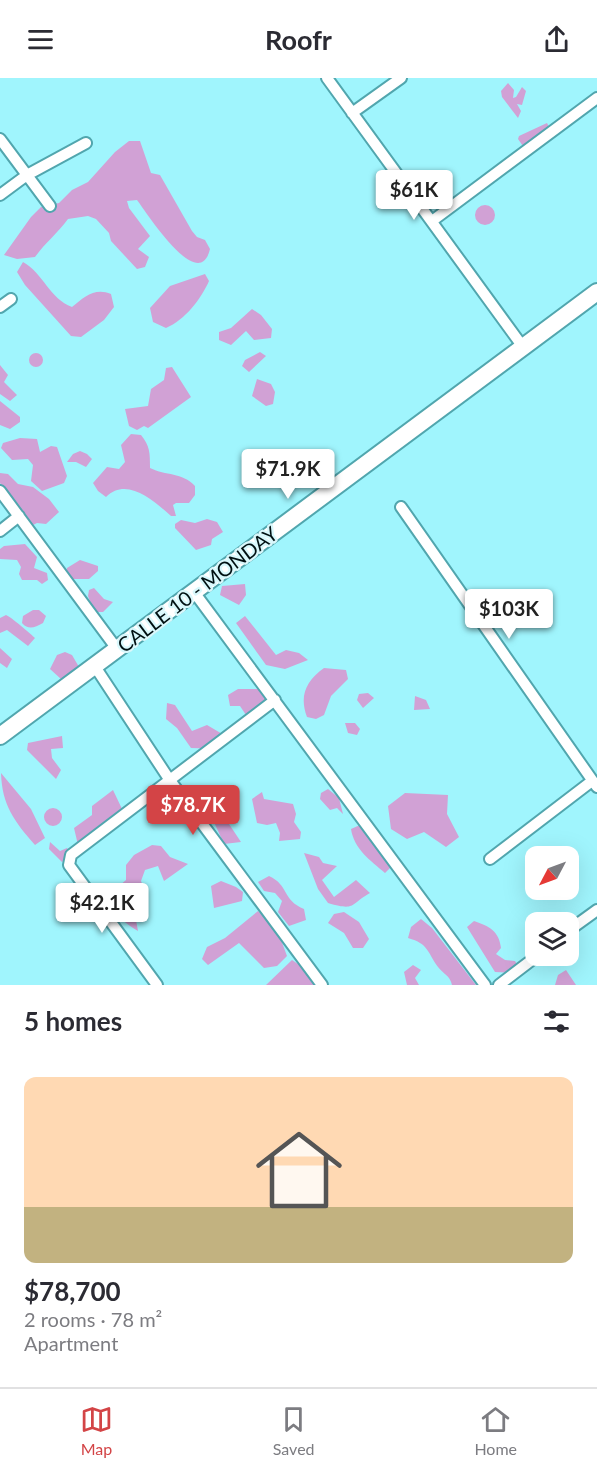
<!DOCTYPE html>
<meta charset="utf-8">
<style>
:root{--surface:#fff;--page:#f2f2f3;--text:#2b2b33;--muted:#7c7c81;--line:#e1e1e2;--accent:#d34446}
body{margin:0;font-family:Lato,sans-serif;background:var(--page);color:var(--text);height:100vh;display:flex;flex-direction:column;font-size:22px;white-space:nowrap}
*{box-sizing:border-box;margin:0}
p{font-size:20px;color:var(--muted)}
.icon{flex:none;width:33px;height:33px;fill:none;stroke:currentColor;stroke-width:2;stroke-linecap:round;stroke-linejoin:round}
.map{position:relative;height:907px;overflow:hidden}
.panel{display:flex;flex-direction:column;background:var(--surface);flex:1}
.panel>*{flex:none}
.needle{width:39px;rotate:229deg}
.controls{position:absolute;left:525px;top:768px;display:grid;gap:12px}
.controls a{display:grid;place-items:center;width:54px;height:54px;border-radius:12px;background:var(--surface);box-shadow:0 6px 24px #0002;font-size:30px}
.price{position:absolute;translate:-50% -51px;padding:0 14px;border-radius:6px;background:#fff;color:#222;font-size:20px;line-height:39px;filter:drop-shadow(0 2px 3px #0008)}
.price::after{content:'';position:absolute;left:50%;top:36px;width:18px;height:14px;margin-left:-9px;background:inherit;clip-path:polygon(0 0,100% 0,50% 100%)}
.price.active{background:var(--accent);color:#fff}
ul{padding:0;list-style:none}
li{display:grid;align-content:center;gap:12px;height:318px;padding:0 24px}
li+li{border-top:2px solid var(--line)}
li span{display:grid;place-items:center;height:186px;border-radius:12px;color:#555}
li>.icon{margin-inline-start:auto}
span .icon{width:108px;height:108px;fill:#fffc;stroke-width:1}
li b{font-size:26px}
h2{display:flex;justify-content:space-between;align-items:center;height:72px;padding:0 24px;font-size:26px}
header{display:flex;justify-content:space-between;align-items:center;height:78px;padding:0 24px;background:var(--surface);font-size:27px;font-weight:700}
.tab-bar{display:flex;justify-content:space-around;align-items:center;height:84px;border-top:2px solid var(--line);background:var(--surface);font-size:16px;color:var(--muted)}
.tab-bar a{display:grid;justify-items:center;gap:3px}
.tab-bar .active{color:var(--accent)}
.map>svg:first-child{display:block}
.green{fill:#d1a1d5}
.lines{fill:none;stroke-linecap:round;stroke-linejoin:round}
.street-casing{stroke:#51a6ae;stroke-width:14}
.secondary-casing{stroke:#51a6ae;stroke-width:20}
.street{stroke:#fff;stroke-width:10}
.secondary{stroke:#fff;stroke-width:16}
.labels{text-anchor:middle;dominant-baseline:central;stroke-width:4.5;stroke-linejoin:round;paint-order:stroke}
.street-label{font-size:20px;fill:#001012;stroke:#d9f8fc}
</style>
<header><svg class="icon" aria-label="menu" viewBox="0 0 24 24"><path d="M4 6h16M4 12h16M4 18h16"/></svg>Roofr<svg class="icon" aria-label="share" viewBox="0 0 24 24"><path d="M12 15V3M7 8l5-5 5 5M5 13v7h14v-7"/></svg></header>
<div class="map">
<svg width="597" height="907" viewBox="0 0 597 907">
<rect width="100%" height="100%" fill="#a0f5fd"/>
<path class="green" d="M 508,5 L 514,12 L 513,20 L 516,19 L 522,9 L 526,13 L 522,27 L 517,26 L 521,33 L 518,40 L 502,19 L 501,13 Z
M 547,45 L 550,51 L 533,60 L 530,69 L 525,71 L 518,61 L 519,58 Z
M 129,63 L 140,63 L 151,95 L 160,97 L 192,153 L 197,159 L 205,162 L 210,171 C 199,218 145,132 137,122 L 127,123 L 129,130 L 150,158 L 138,171 L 149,179 L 145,189 L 137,191 L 111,163 L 109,155 L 96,141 L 88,138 L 68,141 C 57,156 45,165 35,179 L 17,181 L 4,177 L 31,139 L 41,129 L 59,125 L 72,112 L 88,104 L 115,74 Z
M475 137a10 10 0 1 1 20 0a10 10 0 1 1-20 0Z
M 23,184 C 43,195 50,221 72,229 C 84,219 95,209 111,216 L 114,229 L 104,242 L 81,259 L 71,258 L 25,207 L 17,194 Z
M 205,196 L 209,203 C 201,221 185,242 166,250 L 153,244 L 150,230 L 170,208 Z
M 252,231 L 261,237 L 272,251 L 271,260 L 254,262 L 246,253 L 231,267 L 219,262 L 219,254 L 231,250 Z
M 260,274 L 266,278 L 249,294 L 242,288 L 245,282 Z
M29 282a7 7 0 1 1 14 0a7 7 0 1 1-14 0Z
M 0,287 L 8,297 L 4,304 L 17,317 L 10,323 L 0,316 Z
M 172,289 L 191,319 L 148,350 L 144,348 L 137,352 L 129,348 L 125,331 L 148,328 L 151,311 L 164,302 L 166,290 Z
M 257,301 L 271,306 L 275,314 L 273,326 L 266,328 L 252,318 Z
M 0,323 L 20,339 L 20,344 L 10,351 L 0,347 Z
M 131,356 L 141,357 C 150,368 150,375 150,390 C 166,398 182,394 195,408 L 195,417 L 189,425 L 176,425 L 173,427 L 176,438 L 171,438 C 154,423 127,398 106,419 L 98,413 L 93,405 L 107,389 L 119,391 L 125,384 L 121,367 Z
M 20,360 L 37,361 L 40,374 L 51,368 L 57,369 L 67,398 L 64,405 L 42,413 L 31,403 L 33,387 L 28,381 L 12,382 L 1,370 L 3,365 Z
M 80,373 L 87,376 L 92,381 L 86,389 L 76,384 L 67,384 L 73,376 Z
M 0,395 L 8,396 L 18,406 L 33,409 L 49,421 L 59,434 L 46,446 L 37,445 L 31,448 L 0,405 Z
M 207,441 L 217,444 L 223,454 L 212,461 L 211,467 L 196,472 L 175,450 L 175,446 L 181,442 L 195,445 Z
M 25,466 L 37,479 L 34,490 L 47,495 L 48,502 L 42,506 L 37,502 L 22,502 L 19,496 L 21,489 L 17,482 L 0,481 L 0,471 L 4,468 Z
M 80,482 L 98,488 L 98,493 L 89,501 L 71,501 L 66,497 L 67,490 Z
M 245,506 L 246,517 L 239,527 L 220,517 L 222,508 Z
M 94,510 L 104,521 L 113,524 L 103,534 L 94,534 L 88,518 L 89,512 Z
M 33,532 L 39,532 L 46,538 L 43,545 C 35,549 29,553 22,545 L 23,538 Z
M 6,537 C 10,538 32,557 35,560 L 28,568 L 7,552 L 0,555 L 0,540 Z
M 245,538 L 276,577 L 286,572 L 299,575 L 308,582 L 285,591 L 266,587 L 236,545 Z
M 0,570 L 12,581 L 7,590 L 0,585 Z
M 65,574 L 72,577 L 79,589 L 68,604 L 61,601 L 50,591 L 57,577 Z
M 324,590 L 346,592 L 348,601 L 331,618 L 324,637 L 316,641 L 307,639 C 299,618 306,603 324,590 Z
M 238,611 L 259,611 L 270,620 L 248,640 L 240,628 L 230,628 L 228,617 Z
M 368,615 L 374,620 L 363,630 L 357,622 L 359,616 Z
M 415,618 L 426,622 L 430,631 L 414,632 Z
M 167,625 L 175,627 L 192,653 L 207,647 L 224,657 L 220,671 L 191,670 L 177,650 L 166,641 Z
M 345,645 L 355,645 L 360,651 L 357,657 L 348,655 Z
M 62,658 L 63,670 L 51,671 L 52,680 L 61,692 L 56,701 L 27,672 L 28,665 Z
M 1,695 L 31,731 L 45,760 L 35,767 C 14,743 2,727 1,695 Z
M 328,711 L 339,720 L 343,736 L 337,730 L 330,732 L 320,721 L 321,715 Z
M 113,712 L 123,733 L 78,767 L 74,750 L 92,737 L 92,728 Z
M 217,714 L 225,720 L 229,730 L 223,737 L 241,764 L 224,766 L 213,742 L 201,731 L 205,720 Z
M 262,714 L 264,721 L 293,726 L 296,736 L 294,744 L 301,754 L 300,761 L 279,763 L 280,755 L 276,745 L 267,747 L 257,745 L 252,721 Z
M 405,715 L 448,717 L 447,736 L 459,759 L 446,769 L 424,754 L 407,761 L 391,751 L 388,728 Z
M44 739a9 9 0 1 1 18 0a9 9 0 1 1-18 0Z
M 360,747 C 369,764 370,757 380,767 C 386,772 389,783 391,789 L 385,795 C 370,782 354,771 351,751 Z
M 50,764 L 60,773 L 67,770 L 72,776 L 62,784 L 49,771 Z
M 152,767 L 161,768 L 170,779 L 188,786 L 164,803 L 158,788 L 145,792 L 141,803 L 148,821 L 134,831 L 138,853 C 121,843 111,834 113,813 L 126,802 L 126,787 L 134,777 Z
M 304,775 L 319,779 L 323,785 L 337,788 L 322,802 L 334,819 L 356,802 L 370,815 C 349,827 356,833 328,825 L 318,811 Z
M 269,798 C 289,807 282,822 304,831 L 306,842 L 289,848 L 278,834 L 282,823 L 275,815 L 264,813 L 258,804 Z
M 221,803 L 236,809 L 243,814 L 242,823 L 214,830 L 211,808 Z
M 258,833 L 277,851 L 287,878 L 277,888 L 264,890 L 239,865 L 208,887 L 202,881 L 207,869 L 225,860 Z
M 344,834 L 359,844 L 369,861 L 363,870 L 353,870 L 344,855 L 328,845 L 334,836 Z
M 421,841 L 432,850 L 476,907 L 452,907 C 450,897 443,896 438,889 C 427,874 429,866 408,860 L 411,849 Z
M 474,843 C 489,848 499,853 501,870 L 496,876 L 505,882 L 515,883 L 519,890 L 514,895 L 495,894 L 467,849 Z
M 292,882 L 304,890 L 315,907 L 266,907 Z
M 413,887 L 421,892 L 415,900 L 419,907 L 407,907 L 404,894 Z
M 566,892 L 576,907 L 555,907 L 558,897 Z"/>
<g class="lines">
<g class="street-casing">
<path id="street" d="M 327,0 L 523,269
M 352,35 L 401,0
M 0,61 L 50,128
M 0,117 L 27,97 L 86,65
M 432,143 L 597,20
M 0,229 L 11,221
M 0,413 L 117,571
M 401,429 L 597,709
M 0,453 L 19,438
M 194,514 L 485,907
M 94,587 L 169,701 L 322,907
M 490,781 L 592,703
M 568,853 L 597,832
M 157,907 L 69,787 L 71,777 L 275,622
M 499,907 L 537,878"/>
</g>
<g class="secondary-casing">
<path id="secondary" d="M 0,658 L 597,214"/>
</g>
<use href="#street" class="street"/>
<use href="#secondary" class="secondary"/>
</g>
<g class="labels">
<g class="street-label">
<text transform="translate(197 511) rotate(-37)">CALLE 10 - MONDAY</text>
</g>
</g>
</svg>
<div class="controls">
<a><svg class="needle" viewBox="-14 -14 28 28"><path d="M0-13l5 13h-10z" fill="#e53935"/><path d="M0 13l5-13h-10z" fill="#7c7c81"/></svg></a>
<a><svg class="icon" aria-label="layers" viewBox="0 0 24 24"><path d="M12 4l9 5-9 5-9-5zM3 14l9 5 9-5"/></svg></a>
</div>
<b class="price" style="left:414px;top:143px">$61K</b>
<b class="price" style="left:288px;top:422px">$71.9K</b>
<b class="price" style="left:509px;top:562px">$103K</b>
<b class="price active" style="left:193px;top:758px">$78.7K</b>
<b class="price" style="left:102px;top:856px">$42.1K</b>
</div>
<section class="panel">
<h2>5 homes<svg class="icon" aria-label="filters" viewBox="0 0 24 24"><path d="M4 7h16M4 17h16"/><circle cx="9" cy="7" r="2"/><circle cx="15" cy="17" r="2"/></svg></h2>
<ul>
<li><span style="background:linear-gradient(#ffd9b3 70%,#c2b280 0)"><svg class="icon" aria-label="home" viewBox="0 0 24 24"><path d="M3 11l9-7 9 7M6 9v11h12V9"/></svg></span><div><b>$78,700</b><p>2 rooms · 78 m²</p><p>Apartment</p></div></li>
</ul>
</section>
<nav class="tab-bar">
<a class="active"><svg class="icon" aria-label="map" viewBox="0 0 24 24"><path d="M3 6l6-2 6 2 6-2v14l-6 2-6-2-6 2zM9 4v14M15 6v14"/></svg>Map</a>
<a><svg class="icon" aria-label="saved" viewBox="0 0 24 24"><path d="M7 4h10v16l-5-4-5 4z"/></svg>Saved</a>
<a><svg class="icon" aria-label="home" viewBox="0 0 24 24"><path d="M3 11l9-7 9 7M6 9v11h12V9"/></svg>Home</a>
</nav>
